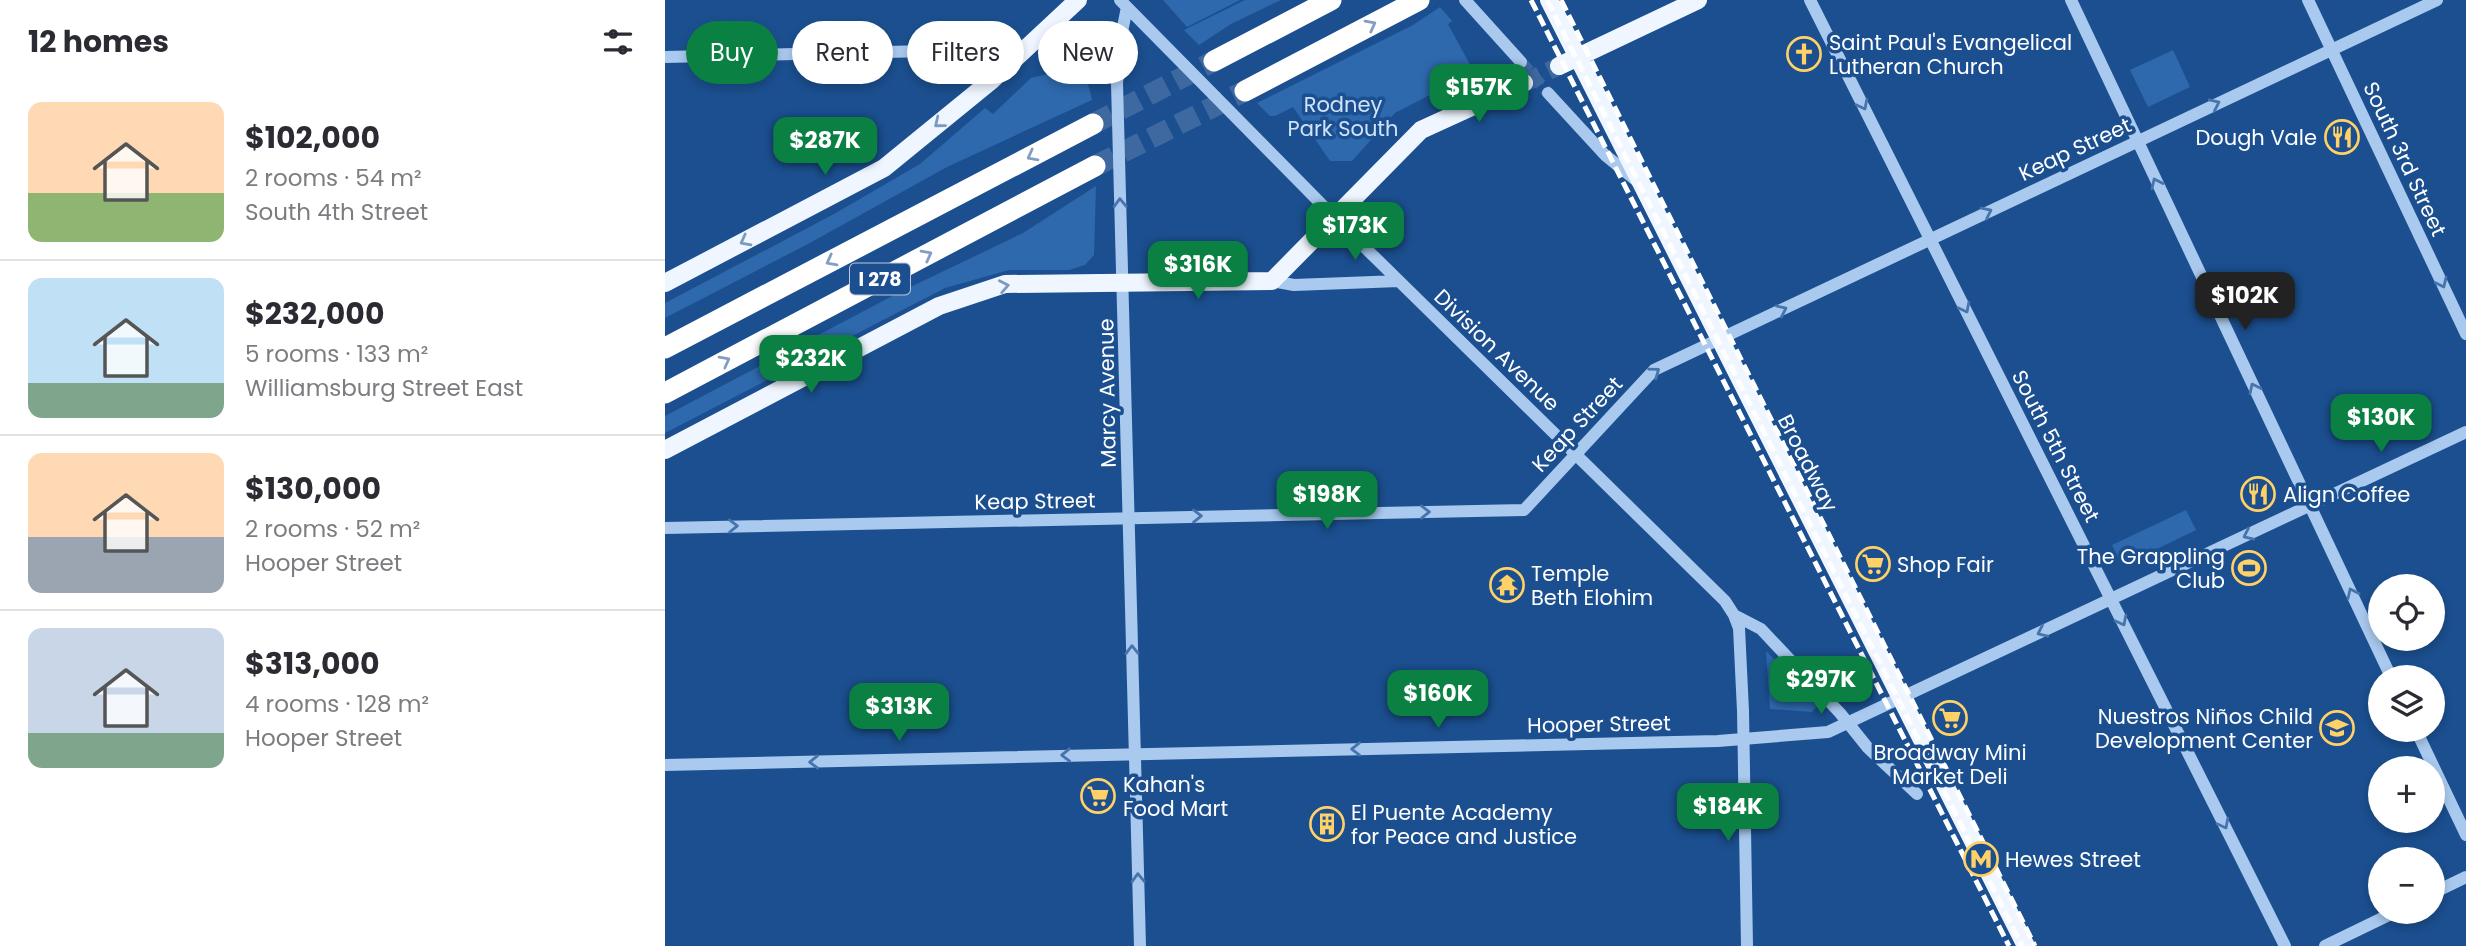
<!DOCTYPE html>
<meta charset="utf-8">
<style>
:root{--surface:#fff;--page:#f2f2f3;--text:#2b2b33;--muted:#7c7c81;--line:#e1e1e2;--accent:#0b8043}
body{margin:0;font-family:Poppins,sans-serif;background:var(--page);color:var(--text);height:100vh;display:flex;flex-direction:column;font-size:26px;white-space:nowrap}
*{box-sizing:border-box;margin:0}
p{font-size:23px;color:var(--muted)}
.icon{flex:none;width:38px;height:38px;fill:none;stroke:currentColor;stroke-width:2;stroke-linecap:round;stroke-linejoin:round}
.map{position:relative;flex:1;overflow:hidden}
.panel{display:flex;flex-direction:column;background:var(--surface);width:665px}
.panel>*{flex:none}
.guide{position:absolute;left:21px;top:21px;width:665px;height:63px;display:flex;gap:14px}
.fabs{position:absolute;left:1703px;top:574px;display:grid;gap:14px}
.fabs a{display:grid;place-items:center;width:77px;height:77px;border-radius:50%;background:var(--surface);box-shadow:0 4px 10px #0003;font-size:35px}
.price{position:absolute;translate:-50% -60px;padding:0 16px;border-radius:14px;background:var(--accent);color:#fff;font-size:23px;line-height:46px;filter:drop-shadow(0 2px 4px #0008)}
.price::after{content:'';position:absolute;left:50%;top:42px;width:21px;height:16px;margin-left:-10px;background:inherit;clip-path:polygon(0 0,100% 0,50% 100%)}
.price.active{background:#222;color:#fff}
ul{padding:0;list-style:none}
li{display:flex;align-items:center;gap:21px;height:175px;padding:0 28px}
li+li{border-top:2px solid var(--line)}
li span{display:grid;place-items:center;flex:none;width:196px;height:140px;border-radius:14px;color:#555}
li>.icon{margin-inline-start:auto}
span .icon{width:84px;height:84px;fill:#fffc;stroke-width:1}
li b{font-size:30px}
h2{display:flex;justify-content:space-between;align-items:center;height:84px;padding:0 28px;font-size:30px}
.tag{padding:0 24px;border-radius:32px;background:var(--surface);box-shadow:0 4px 10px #0003;font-size:24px;line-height:63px}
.tag.active{background:var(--accent);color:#fff}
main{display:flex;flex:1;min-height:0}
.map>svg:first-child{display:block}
.green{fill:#2e69ad}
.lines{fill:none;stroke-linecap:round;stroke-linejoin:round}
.minor-tunnel{stroke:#3d69a0;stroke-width:12;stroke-dasharray:12 6;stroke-linecap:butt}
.major-tunnel{stroke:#3d69a0;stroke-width:18;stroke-dasharray:18 9;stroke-linecap:butt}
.highway-tunnel{stroke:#3d69a0;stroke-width:21;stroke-dasharray:21 10;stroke-linecap:butt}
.minor{stroke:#a9c9ee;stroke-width:12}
.major{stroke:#f0f6ff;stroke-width:18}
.highway{stroke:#fff;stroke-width:21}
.rail{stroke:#fff;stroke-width:5;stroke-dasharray:12 5;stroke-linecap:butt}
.oneway{stroke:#829ec1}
.oneway2{stroke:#4674ac}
.oneway3{stroke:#7b9ac1}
.labels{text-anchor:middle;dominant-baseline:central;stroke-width:7;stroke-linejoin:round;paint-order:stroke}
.shield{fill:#1b4f8f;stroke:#bbcadd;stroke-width:2}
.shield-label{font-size:19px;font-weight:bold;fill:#fff}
.poi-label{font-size:21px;fill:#fff;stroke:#1b4f8f;text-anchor:start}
.park-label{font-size:21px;fill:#cfe3fa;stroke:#1b4f8f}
.street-label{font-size:21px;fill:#fff;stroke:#1b4f8f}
</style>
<main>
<section class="panel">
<h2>12 homes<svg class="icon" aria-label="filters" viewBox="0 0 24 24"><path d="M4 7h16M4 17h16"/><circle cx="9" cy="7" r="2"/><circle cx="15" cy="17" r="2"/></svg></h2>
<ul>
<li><span style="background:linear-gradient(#ffd9b3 65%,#8fb573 0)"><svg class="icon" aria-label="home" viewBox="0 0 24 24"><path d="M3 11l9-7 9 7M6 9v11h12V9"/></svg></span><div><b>$102,000</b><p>2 rooms · 54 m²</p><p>South 4th Street</p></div></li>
<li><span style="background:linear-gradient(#bfe0f5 75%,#7fa58c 0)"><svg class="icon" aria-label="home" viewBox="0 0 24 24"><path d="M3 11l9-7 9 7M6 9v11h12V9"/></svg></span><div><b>$232,000</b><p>5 rooms · 133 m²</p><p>Williamsburg Street East</p></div></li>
<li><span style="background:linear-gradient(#ffd9b3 60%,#9aa5b1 0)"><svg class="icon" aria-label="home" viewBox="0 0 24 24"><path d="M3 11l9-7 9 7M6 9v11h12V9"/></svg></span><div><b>$130,000</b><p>2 rooms · 52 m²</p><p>Hooper Street</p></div></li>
<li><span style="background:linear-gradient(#c9d6e8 75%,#7fa58c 0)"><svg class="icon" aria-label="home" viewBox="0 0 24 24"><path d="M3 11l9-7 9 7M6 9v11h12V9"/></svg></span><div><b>$313,000</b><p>4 rooms · 128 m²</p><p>Hooper Street</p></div></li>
</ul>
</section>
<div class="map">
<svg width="1801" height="946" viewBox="0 0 1801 946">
<rect width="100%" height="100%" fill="#1b4f8f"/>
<path class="green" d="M 498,0 L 575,0 L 522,27 Z
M 580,0 L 616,0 L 566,24 L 534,45 L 519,30 Z
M 775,7 L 787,21 L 783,24 L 809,72 L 730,113 L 687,161 L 665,161 L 628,107 L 610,116 L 605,116 L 592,103 L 748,25 Z
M 1508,50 L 1525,87 L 1483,107 L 1465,70 Z
M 391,72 C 415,73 423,75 427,100 L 282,167 L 143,244 L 0,318 L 0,303 L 169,214 L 255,164 L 320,108 L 328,114 L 366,78 Z
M 431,186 L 429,255 L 420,265 L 404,270 L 344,270 L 280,288 L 0,433 L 0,416 L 233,293 L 358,233 Z
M 1521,510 L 1531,530 L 1457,566 L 1447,545 Z
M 1101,651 L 1154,704 L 1147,712 L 1105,709 Z"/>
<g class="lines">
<path class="minor-tunnel" d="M 856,62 L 883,93"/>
<path class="major-tunnel" d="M 859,83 L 894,66"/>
<path class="highway-tunnel" d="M 428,124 L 549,61
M 430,166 L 580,91"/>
<path class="minor" d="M 455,0 L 681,229 L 1060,601 L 1069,615 L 1096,629 L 1175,713 L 1203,748 L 1252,794
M 800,0 L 856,62
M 1145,0 L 1620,946
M 1406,0 L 1726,677
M 1643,0 L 1801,334
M 462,7 L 457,32 L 452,83 L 475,946
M 0,57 L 265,51 L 311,56 L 327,80
M 883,93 L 940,155 L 972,181
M 607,281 L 629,285 L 734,281
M 0,528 L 859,510 L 989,370 L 1772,0
M 1069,615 L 1074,628 L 1078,711 L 1082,946
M 1751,730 L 1801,835
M 0,765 L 1053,741 L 1163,732 L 1801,432
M 1768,893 L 1801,877
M 1660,946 L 1730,912"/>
<path class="major" d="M 884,0 L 1361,946
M 894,66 L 1033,0
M 0,283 L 219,168 L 327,80 L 413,0
M 0,450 L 274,306 L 340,284 L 607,281 L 756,130 L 859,83"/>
<path class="highway" d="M 549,61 L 666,0
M 580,91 L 754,0
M 0,348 L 428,124
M 0,393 L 430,166"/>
<path class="rail" d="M 866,0 L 1344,946
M 882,0 L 1357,946
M 896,0 L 1370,946"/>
</g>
<defs><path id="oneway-chevron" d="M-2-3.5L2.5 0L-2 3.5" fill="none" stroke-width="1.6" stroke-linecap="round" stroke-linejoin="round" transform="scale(1.75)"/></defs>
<g class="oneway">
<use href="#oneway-chevron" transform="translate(706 25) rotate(-28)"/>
<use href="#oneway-chevron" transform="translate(367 156) rotate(152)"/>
<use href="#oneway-chevron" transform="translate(262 255) rotate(-28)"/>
<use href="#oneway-chevron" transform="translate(166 261) rotate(152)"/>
<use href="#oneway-chevron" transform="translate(60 361) rotate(-28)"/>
</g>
<g class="oneway2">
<use href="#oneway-chevron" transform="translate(1550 104) rotate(-25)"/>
<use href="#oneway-chevron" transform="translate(1198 105) rotate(63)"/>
<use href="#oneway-chevron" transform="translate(1491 183) rotate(-115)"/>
<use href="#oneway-chevron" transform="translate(455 203) rotate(-92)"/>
<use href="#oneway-chevron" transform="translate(1322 212) rotate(-26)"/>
<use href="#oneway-chevron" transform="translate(1777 283) rotate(65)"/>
<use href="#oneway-chevron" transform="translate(1300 308) rotate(63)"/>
<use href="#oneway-chevron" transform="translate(1117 310) rotate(-25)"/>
<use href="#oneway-chevron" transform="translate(990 372) rotate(-36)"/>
<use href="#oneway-chevron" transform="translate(1589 388) rotate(-116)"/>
<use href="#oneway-chevron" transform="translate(760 512) rotate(-1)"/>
<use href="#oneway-chevron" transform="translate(532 516) rotate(-1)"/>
<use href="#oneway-chevron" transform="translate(68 526) rotate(-1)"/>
<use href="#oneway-chevron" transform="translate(1583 535) rotate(155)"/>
<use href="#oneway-chevron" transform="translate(1687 593) rotate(-115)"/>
<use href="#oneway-chevron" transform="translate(1457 621) rotate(63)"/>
<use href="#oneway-chevron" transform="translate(1377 632) rotate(155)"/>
<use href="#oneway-chevron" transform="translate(467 650) rotate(-91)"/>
<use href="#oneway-chevron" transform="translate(691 749) rotate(179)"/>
<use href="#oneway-chevron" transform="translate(401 755) rotate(179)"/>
<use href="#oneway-chevron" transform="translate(149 762) rotate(179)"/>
<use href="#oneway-chevron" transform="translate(1559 824) rotate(63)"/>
<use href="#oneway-chevron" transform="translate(473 878) rotate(-92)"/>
</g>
<g class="oneway3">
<use href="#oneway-chevron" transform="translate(274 123) rotate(141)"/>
<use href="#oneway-chevron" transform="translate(80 241) rotate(152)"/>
<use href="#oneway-chevron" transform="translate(339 286) rotate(-11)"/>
</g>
<defs>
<g id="church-ring" transform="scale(1.75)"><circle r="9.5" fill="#1b4f8f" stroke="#ffd166" stroke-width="1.5"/><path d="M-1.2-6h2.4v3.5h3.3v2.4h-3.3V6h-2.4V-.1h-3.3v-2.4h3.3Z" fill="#ffd166"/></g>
<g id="restaurant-ring" transform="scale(1.75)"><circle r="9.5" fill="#1b4f8f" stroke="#ffd166" stroke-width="1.5"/><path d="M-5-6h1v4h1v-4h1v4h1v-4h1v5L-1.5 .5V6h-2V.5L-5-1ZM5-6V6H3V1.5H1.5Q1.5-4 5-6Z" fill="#ffd166"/></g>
<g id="supermarket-ring" transform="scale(1.75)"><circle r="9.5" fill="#1b4f8f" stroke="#ffd166" stroke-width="1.5"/><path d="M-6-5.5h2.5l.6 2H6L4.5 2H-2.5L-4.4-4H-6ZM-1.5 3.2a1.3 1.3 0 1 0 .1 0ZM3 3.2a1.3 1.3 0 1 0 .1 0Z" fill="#ffd166"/></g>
<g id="stadium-ring" transform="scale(1.75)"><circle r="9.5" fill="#1b4f8f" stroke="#ffd166" stroke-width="1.5"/><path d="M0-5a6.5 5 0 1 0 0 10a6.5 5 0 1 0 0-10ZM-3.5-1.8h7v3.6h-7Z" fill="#ffd166"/></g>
<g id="temple-ring" transform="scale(1.75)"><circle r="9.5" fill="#1b4f8f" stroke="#ffd166" stroke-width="1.5"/><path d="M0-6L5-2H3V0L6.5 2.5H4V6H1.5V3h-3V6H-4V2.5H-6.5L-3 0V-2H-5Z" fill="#ffd166"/></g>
<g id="school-ring" transform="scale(1.75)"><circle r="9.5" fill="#1b4f8f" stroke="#ffd166" stroke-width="1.5"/><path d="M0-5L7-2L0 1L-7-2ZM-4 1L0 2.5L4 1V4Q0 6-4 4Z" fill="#ffd166"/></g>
<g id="building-ring" transform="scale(1.75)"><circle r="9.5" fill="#1b4f8f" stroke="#ffd166" stroke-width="1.5"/><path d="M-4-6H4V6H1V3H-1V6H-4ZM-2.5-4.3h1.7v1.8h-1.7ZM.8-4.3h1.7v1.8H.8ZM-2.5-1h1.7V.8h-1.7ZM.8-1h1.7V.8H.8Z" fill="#ffd166"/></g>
<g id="metro-ring" transform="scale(1.75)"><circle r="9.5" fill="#1b4f8f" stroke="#ffd166" stroke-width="1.5"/><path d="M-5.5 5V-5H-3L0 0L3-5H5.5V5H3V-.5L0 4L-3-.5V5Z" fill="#ffd166"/></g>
</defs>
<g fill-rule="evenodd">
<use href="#church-ring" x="1139" y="54"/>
<use href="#restaurant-ring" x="1677" y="137"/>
<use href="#restaurant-ring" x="1593" y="494"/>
<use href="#supermarket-ring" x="1208" y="564"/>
<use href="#stadium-ring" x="1584" y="568"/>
<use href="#temple-ring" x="842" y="585"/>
<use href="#supermarket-ring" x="1285" y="718"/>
<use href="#school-ring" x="1672" y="728"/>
<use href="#supermarket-ring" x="433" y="796"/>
<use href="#building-ring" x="662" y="824"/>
<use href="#metro-ring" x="1316" y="859"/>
</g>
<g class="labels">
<rect class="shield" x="185" y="263.5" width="60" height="31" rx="5"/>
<g class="shield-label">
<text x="215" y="279">I 278</text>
</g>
<g class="poi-label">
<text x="1164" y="42">Saint Paul's Evangelical<tspan x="1164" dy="24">Lutheran Church</tspan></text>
<text x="1652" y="137" text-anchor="end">Dough Vale</text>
<text x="1618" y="494">Align Coffee</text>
<text x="1560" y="556" text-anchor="end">The Grappling<tspan x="1560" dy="24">Club</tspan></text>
<text x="1232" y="564">Shop Fair</text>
<text x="866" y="573">Temple<tspan x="866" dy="24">Beth Elohim</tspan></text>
<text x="1648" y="716" text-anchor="end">Nuestros Niños Child<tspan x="1648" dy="24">Development Center</tspan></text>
<text x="1285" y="752" text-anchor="middle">Broadway Mini<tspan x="1285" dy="24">Market Deli</tspan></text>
<text x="458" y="784">Kahan's<tspan x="458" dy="24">Food Mart</tspan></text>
<text x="686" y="812">El Puente Academy<tspan x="686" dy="24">for Peace and Justice</tspan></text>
<text x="1340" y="859">Hewes Street</text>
</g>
<g class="park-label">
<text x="678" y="104">Rodney<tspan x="678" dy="24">Park South</tspan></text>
</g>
<g class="street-label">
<text transform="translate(1410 149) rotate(-25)">Keap Street</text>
<text transform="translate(1740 159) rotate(65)">South 3rd Street</text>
<text transform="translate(832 350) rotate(44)">Division Avenue</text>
<text transform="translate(442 393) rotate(-91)">Marcy Avenue</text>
<text transform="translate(912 424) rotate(-47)">Keap Street</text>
<text transform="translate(1391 446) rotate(63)">South 5th Street</text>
<text transform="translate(1143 463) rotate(63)">Broadway</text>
<text transform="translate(370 501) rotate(-1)">Keap Street</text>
<text transform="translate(934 724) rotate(-1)">Hooper Street</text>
</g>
</g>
</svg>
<div class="fabs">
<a><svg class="icon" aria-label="locate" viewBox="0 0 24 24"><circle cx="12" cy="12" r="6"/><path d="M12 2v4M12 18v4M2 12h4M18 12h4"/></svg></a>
<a><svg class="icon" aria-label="layers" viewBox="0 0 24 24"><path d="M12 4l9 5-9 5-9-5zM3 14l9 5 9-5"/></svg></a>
<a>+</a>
<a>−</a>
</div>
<b class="price" style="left:814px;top:124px">$157K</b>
<b class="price" style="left:160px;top:177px">$287K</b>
<b class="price" style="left:690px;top:262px">$173K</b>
<b class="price" style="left:533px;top:301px">$316K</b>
<b class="price active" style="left:1580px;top:332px">$102K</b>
<b class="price" style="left:146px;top:395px">$232K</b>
<b class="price" style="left:1716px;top:454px">$130K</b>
<b class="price" style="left:662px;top:531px">$198K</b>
<b class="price" style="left:1156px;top:716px">$297K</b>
<b class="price" style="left:773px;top:730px">$160K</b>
<b class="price" style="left:234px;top:743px">$313K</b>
<b class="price" style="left:1063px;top:843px">$184K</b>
<div class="guide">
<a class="tag active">Buy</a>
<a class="tag">Rent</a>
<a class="tag">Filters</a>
<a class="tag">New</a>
</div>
</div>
</main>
